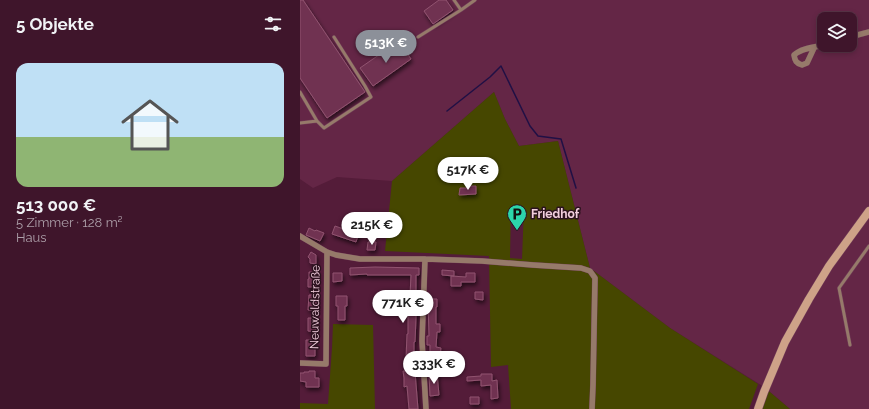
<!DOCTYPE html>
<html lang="de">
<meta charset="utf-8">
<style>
:root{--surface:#3f152b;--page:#4a2237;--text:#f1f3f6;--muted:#ad9fa9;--line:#583447;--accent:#8c9099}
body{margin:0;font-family:Raleway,sans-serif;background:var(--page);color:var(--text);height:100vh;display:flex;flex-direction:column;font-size:15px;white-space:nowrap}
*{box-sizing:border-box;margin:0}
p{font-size:13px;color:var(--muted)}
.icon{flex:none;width:22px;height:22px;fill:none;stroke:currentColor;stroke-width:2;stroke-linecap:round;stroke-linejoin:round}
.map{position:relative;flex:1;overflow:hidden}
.sheet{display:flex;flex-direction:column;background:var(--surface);width:300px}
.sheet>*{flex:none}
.fabs{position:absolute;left:517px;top:12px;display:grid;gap:8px}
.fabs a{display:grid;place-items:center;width:40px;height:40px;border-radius:8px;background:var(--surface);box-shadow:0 2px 6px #0003,0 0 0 1px var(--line);font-size:20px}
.price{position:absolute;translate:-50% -34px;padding:0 9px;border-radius:14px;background:#fff;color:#222;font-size:13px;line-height:26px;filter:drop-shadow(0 1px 2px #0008)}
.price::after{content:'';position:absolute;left:50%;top:24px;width:12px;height:9px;margin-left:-6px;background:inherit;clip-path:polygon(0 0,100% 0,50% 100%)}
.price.current{background:var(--accent);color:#fff}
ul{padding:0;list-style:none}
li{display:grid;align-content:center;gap:8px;height:212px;padding:0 16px}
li+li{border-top:1px solid var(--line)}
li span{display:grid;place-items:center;height:124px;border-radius:12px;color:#555}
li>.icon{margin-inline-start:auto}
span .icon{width:72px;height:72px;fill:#fffc;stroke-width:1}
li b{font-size:17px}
h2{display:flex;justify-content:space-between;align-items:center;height:48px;padding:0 16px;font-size:17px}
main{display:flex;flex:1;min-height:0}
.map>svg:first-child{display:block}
.built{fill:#642646;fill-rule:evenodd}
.green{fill:#464700;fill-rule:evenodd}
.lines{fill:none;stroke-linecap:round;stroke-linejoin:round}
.stream{stroke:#201045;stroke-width:1.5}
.building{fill:#703351;stroke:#915370;filter:url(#shadow)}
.lane-casing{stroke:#703c57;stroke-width:4}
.street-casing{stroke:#703c57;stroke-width:6}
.secondary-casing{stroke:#703c57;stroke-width:9}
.lane{stroke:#967a6a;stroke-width:3}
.street{stroke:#967a6a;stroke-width:5.5}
.secondary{stroke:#cea288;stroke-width:8}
.labels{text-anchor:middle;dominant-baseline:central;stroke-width:3;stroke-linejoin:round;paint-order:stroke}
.poi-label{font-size:12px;font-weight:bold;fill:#f2cedd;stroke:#2b121e;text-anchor:start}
.street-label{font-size:12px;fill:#f2cedd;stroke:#2b121e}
</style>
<main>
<section class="sheet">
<h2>5 Objekte<svg class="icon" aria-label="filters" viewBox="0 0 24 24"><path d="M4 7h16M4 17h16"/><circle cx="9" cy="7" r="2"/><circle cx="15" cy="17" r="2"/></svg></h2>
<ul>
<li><span style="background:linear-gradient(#bfe0f5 60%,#8fb573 0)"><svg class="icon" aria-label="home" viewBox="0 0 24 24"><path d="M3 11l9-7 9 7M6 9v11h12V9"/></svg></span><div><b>513 000 €</b><p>5 Zimmer · 128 m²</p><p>Haus</p></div></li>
</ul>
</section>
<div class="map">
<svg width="569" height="409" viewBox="0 0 569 409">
<defs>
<filter id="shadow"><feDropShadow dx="1.5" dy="3" stdDeviation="2" flood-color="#0009"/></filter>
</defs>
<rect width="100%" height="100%" fill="#541c39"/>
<path class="built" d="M 0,0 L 569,0 L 569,409 L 490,409 L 464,387 L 370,328 L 290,268 L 258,141 L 219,146 L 205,119 L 194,92 L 92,181 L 37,177 L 13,188 L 0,179 ZM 524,19 L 550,19 L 550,45 L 524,45 Z"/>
<path class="green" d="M 194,92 L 205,119 L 219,146 L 258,141 L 290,268 L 370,328 L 458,384 L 449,409 L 211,409 L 208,365 L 191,367 L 189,256 L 85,251 L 92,181 ZM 211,206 L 224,207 L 222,259 L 210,258 Z
M 33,324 L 73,325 L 75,409 L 0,409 L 0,403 L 28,404 L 32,348 Z
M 464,387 L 490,409 L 459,409 Z"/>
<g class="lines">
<path class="stream" d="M 147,111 L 190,77 L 201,66 L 230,126 L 238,136 L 261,139 L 276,188"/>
</g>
<path class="building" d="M 0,0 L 3,0 L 65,92 L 27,118 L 0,78 Z
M 139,0 L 146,0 L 153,10 L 133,24 L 124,11 Z
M 99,41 L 111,59 L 73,86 L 60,68 Z
M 167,186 L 176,186 L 176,194 L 159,195 L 160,188 L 167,188 Z
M 35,226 L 49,231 L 53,232 L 54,231 L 59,233 L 56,242 L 32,234 Z
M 9,228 L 15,231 L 16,230 L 24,233 L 20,241 L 6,235 Z
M 68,242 L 76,242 L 75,250 L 67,250 Z
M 11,252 L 16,255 L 16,264 L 10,263 L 10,259 L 8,257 Z
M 75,267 L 119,268 L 119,275 L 116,275 L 116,318 L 115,342 L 114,342 L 114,359 L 118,409 L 109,409 L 107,386 L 104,387 L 104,378 L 103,371 L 106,371 L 105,359 L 106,359 L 107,334 L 108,334 L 108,305 L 107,305 L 107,296 L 110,296 L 111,275 L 67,275 L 67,274 L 50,275 L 50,268 Z
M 142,270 L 154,271 L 154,276 L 142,275 Z
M 9,272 L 17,272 L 16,287 L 8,287 L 8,279 L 9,279 Z
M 33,273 L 42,273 L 42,281 L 33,282 Z
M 166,273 L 175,273 L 175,282 L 161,282 L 161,286 L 151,286 L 151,276 L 166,277 Z
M 175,292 L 183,292 L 183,300 L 175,299 Z
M 9,295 L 16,295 L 16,310 L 8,310 Z
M 36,296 L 47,296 L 47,306 L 45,306 L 45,320 L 38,320 L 38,306 L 36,306 Z
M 79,298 L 94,299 L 93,307 L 78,307 Z
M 128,299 L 137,299 L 137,307 L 136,307 L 136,324 L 140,324 L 140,332 L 137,332 L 136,347 L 141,348 L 140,356 L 130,356 L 130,345 L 127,345 L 127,336 L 129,336 Z
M 8,318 L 16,318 L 16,332 L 8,331 Z
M 6,340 L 15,340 L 15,356 L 6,356 Z
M 9,371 L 15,371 L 15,378 L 19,378 L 19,387 L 6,387 L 6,382 L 0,381 L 0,373 L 4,373 L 4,372 L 9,372 Z
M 137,373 L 139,395 L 130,396 L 129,374 Z
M 181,374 L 192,374 L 192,381 L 197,380 L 198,398 L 191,399 L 191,385 L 181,386 L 181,380 L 167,381 L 167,377 L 181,376 Z
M 170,397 L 179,397 L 179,404 L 170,404 Z"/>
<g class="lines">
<g class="lane-casing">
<path id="lane" d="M 154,0 L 161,10
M 118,37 L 161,10 L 175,0
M 0,92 L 17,121
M 0,123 L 17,121 L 24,128 L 71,97 L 65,86 L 34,37
M 550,345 L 539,288 L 569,246"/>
</g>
<g class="street-casing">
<path id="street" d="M 550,37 L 569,32
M 514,48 L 507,63 L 502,65 C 496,63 495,61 494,55 C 501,48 515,47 524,45
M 0,236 L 27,252 L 36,255 L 60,259 L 125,259 L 182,261 L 233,265 L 281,268 L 290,271 L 295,278 L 293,385 L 292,409
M 125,259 L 122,341 L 126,409
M 0,363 L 26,364 L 27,252"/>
</g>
<g class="secondary-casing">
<path id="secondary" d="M 458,409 L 464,392 L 485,342 L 509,299 L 529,266 L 569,211"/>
</g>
<use href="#lane" class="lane"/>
<use href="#street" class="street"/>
<use href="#secondary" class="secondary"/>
</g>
<defs>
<g id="parking-pin" transform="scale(1)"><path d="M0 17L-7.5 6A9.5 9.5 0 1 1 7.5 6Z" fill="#2cd5ab" stroke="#2b121e"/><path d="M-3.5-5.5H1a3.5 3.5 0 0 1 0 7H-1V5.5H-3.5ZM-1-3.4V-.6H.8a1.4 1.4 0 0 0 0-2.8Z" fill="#111"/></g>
</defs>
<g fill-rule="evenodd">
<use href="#parking-pin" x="217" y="214"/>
</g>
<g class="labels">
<g class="poi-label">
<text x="231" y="214">Friedhof</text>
</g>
<g class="street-label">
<text transform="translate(15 307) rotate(-89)">Neuwaldstraße</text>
</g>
</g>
</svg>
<div class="fabs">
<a><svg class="icon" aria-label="layers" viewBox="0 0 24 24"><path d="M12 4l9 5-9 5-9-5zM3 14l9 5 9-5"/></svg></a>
</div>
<b class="price current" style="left:86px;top:64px">513K €</b>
<b class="price" style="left:168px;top:191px">517K €</b>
<b class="price" style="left:72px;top:246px">215K €</b>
<b class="price" style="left:103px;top:324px">771K €</b>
<b class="price" style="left:134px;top:385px">333K €</b>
</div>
</main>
